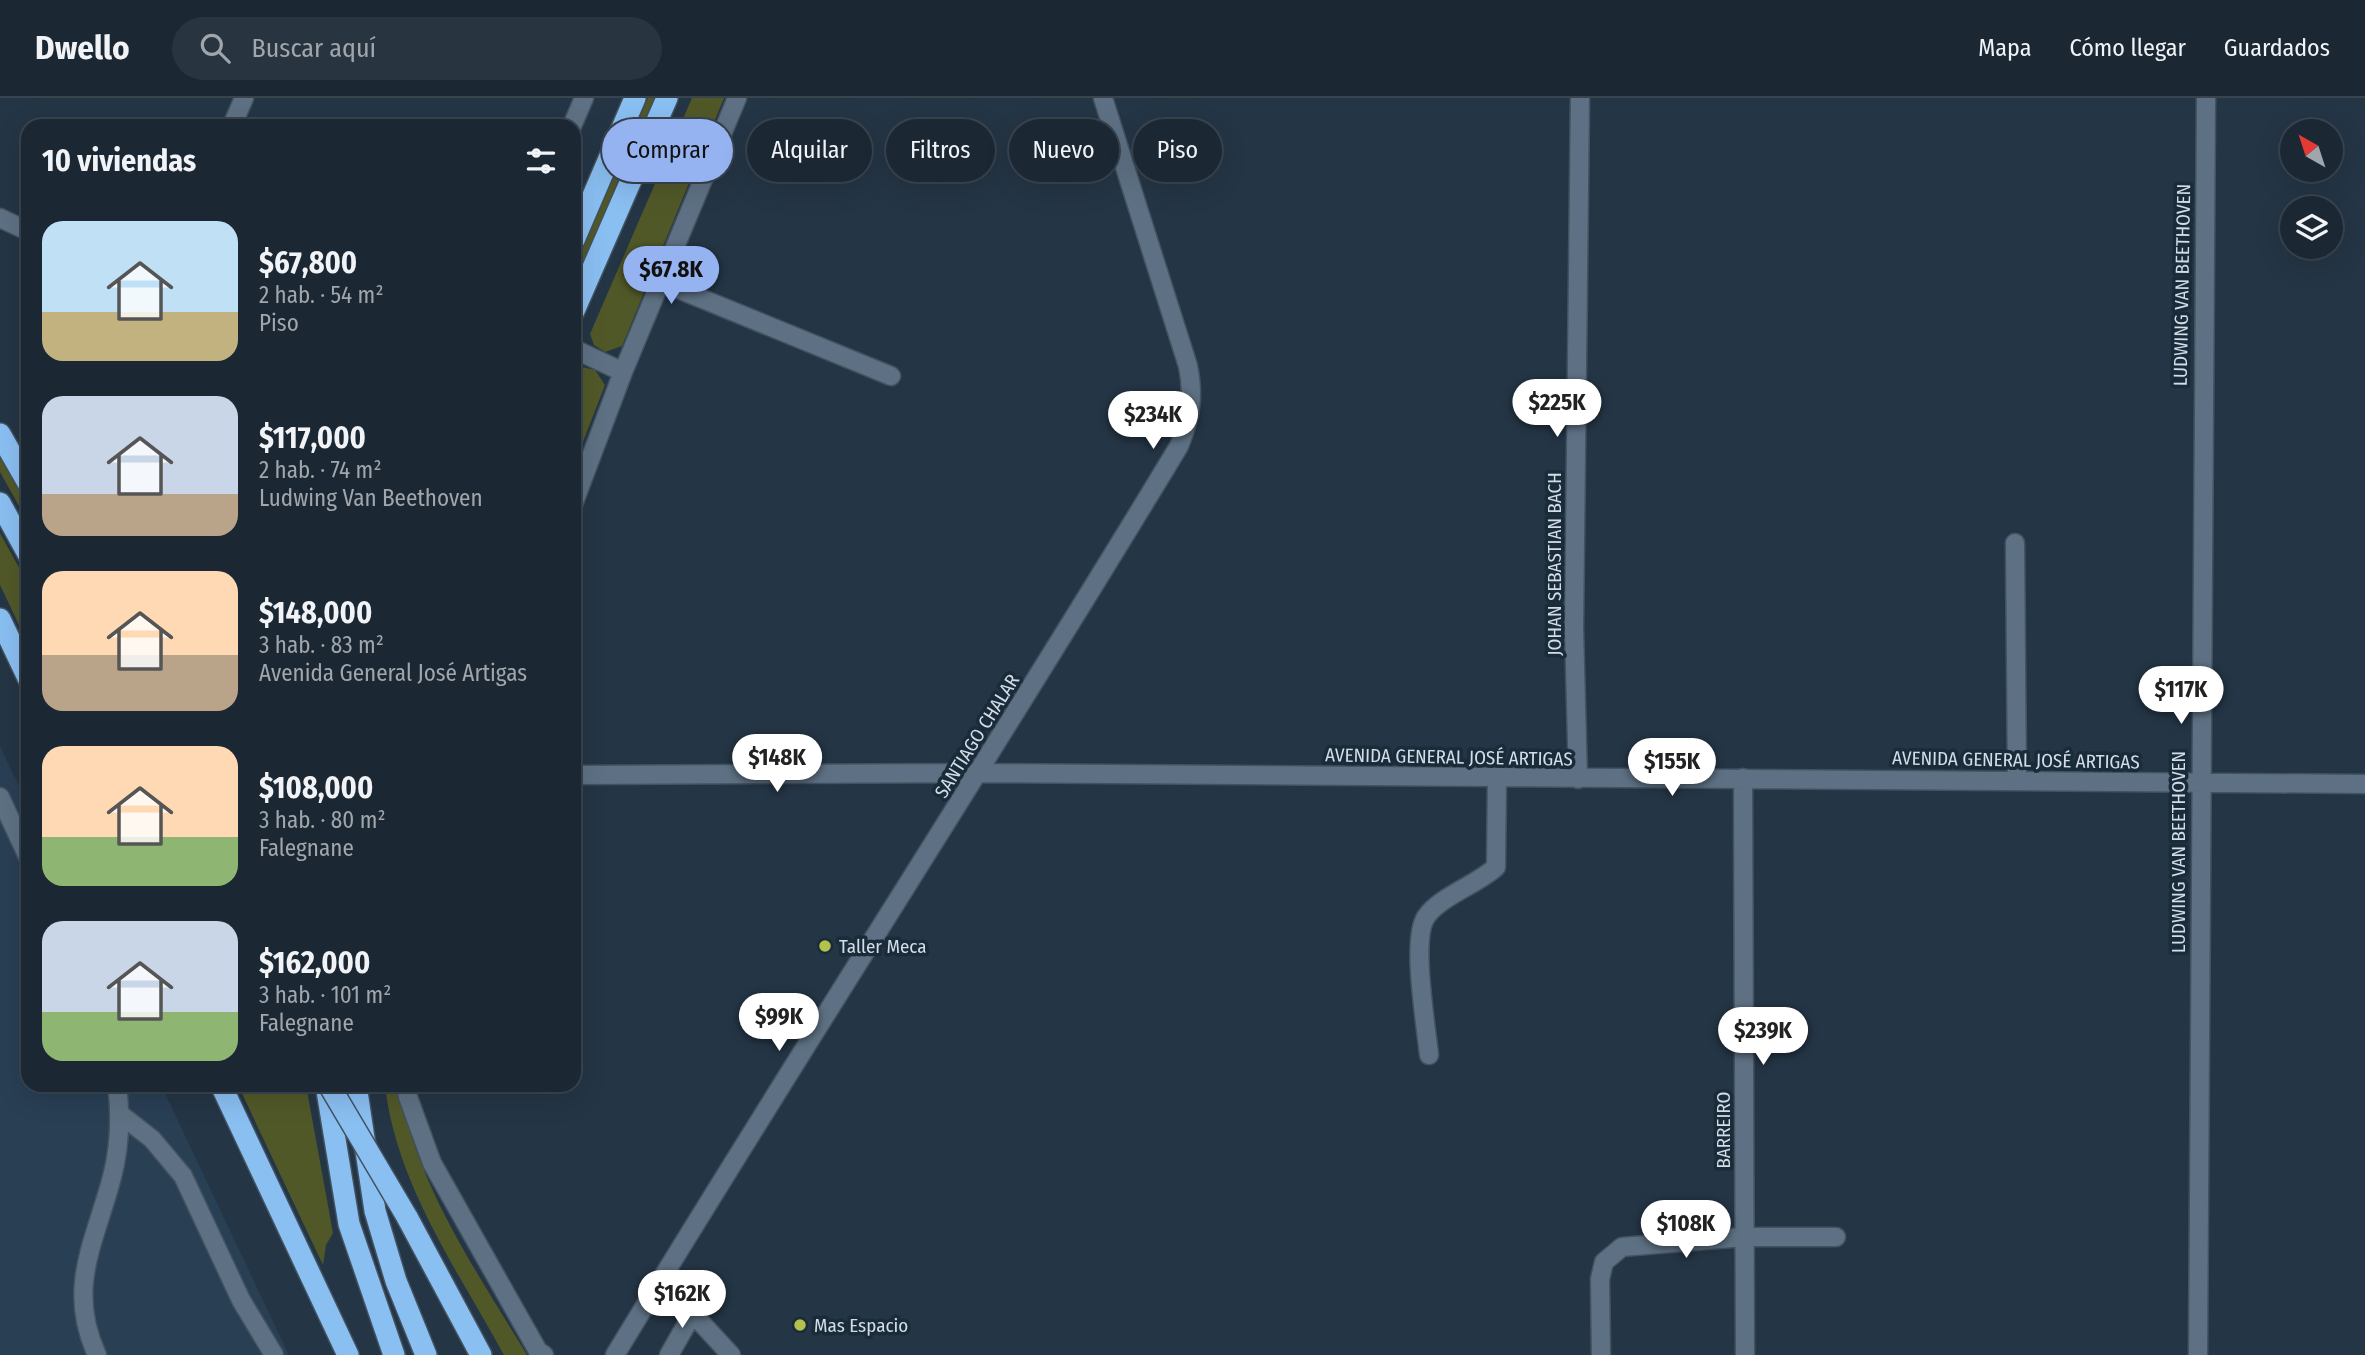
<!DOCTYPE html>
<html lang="es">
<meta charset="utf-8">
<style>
:root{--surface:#1b2834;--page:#283440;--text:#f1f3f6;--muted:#a0a6ac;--line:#39444f;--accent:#95b2f1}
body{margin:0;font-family:"Fira Sans Condensed",sans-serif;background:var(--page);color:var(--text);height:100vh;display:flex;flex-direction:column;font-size:26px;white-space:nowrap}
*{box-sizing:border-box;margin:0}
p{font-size:23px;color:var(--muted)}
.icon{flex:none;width:38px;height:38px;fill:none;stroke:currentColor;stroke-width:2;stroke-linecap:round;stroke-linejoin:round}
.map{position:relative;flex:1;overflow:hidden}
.side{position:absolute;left:21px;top:21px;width:560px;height:973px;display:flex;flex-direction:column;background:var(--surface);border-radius:21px;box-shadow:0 7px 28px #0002,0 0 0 2px var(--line)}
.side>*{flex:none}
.top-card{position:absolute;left:602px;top:21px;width:665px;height:63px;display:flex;gap:14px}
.needle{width:46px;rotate:321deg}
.tools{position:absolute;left:2280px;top:21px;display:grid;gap:14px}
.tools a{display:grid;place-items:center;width:63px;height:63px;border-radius:50%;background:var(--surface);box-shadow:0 7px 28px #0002,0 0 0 2px var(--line);font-size:35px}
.price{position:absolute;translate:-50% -60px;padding:0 16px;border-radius:24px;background:#fff;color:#222;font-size:23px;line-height:46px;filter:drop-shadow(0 2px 4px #0008)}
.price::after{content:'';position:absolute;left:50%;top:42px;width:21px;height:16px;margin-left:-10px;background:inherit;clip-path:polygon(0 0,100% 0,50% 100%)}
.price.on{background:var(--accent);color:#111}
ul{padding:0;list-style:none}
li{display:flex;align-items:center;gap:21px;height:175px;padding:0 21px}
li span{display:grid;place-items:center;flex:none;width:196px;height:140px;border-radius:21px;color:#555}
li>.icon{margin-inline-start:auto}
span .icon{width:84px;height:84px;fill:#fffc;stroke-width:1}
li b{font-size:30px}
h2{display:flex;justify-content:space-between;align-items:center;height:84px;padding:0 21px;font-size:30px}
.pill{padding:0 24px;border-radius:32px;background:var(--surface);box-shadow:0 7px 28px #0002,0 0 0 2px var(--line);font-size:24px;line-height:63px}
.pill.on{background:var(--accent);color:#111}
header{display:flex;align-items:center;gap:42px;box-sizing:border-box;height:98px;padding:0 35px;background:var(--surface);border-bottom:2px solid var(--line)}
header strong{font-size:33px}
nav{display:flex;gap:38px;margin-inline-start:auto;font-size:24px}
.search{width:490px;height:63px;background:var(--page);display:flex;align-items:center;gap:18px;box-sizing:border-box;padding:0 24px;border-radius:38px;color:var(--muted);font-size:26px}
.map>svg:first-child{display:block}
.built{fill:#293f54}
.green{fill:#515828}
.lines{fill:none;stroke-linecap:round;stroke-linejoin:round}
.minor-casing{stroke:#435260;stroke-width:21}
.highway-casing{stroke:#435260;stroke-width:24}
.minor{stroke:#5e7184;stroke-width:18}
.highway{stroke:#8abff2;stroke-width:21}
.highway-bridge-casing{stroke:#435260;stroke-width:24;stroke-linecap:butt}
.highway-bridge{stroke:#8abff2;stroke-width:21}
.poi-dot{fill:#b3c24b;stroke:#1a2b3a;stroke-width:2.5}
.labels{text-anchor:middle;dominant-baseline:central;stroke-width:7;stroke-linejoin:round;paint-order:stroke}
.street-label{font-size:19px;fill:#d2dde8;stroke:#1a2b3a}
.poi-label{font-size:19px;fill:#d2dde8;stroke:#1a2b3a;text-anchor:start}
</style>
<header>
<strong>Dwello</strong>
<div class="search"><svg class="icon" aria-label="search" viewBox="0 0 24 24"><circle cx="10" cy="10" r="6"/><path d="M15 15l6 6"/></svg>Buscar aquí</div>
<nav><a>Mapa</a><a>Cómo llegar</a><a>Guardados</a></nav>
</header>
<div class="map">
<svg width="2365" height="1257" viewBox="0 0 2365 1257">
<rect width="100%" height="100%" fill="#243545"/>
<path class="built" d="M 0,648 L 28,707 L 28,987 L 161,987 L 289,1257 L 0,1257 Z"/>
<path class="green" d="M 648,0 L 654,0 L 574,187 L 574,171 Z
M 692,0 L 724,0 L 622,248 L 605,254 L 594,247 L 590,236 Z
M 582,269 L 595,272 L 605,287 L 574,367 L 574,273 Z
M 0,352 L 28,402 L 28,424 L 0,374 Z
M 0,435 L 28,486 L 28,546 L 0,487 Z
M 238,987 L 306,987 L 333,1135 L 326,1147 L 323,1167 Z
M 385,987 L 399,987 C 415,1085 477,1174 527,1257 L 504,1257 C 457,1171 396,1086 385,987 Z"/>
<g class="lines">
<g class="minor-casing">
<path id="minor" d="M 232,28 L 244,0
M 572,28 L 584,0
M 0,120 L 28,133
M 661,184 L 891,278
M 574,251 L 623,274
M 574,404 L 623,274 L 737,0
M 2015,445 L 2017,682
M 574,677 L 980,675 L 2365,686
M 1743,680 L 1745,1257
M 1578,681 L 1574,531 L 1580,0
M 0,699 L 28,759
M 1429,957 C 1426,927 1411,841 1426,819 C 1439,799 1478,786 1496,769 L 1497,681
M 406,987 L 408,999 L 432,1065 L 538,1253 L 544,1257
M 120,1016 L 152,1041 L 183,1078 L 241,1202 L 274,1257
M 661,1181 L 731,1257
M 97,1257 C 66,1190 95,1144 112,1079 C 120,1048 121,1018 117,987
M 615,1257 C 800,952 995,653 1179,348 C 1191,319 1194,298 1188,268 L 1103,0
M 669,1257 L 693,1215
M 1601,1257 L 1600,1181 L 1604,1164 L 1622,1149 L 1744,1139 L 1836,1139
M 2198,1257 L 2206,0"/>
</g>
<g class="highway-casing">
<path id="highway" d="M 574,142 L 635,0
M 574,213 L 667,0
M 0,336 L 28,385
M 0,405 L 28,456
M 0,521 L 28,580
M 221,987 L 348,1257
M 326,987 L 349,1126 L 394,1257
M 356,987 L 375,1113 L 396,1183 L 426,1257
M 407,1119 L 481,1257"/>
</g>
<use href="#minor" class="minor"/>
<use href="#highway" class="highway"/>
<g class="highway-bridge-casing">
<path id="highway-bridge" d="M 329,987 L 407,1119"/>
</g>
<use href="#highway-bridge" class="highway-bridge"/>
</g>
<g class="poi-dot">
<circle cx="825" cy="848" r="7"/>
<circle cx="800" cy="1227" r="7"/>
</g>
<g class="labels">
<g class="street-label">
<text transform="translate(2182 187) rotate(-89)">LUDWING VAN BEETHOVEN</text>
<text transform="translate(1554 466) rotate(-90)">JOHAN SEBASTIAN BACH</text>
<text transform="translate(977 638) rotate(-58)">SANTIAGO CHALAR</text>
<text transform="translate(1449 659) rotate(1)">AVENIDA GENERAL JOSÉ ARTIGAS</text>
<text transform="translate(2016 662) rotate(1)">AVENIDA GENERAL JOSÉ ARTIGAS</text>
<text transform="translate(2178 754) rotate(-90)">LUDWING VAN BEETHOVEN</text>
<text transform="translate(1723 1032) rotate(-90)">BARREIRO</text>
</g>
<g class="poi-label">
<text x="839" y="848">Taller Meca</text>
<text x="814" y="1227">Mas Espacio</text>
</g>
</g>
</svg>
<div class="tools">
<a><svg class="needle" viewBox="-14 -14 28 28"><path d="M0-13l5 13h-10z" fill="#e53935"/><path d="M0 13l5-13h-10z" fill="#a0a6ac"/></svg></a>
<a><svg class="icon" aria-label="layers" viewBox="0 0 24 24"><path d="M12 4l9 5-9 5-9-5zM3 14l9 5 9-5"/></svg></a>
</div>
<b class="price on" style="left:671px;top:208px">$67.8K</b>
<b class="price" style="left:1557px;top:341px">$225K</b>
<b class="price" style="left:1153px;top:353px">$234K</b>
<b class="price" style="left:2181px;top:628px">$117K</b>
<b class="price" style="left:777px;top:696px">$148K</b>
<b class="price" style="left:1672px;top:700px">$155K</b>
<b class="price" style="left:779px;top:955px">$99K</b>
<b class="price" style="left:1763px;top:969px">$239K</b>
<b class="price" style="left:1686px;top:1162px">$108K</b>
<b class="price" style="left:682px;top:1232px">$162K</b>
<div class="top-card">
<a class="pill on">Comprar</a>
<a class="pill">Alquilar</a>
<a class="pill">Filtros</a>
<a class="pill">Nuevo</a>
<a class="pill">Piso</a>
</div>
<section class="side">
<h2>10 viviendas<svg class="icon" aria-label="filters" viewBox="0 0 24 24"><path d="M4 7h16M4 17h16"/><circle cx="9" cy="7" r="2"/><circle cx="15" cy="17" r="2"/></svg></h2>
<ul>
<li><span style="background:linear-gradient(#bfe0f5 65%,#c2b280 0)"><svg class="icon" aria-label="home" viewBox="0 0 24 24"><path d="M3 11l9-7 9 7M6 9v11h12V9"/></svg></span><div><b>$67,800</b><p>2 hab. · 54 m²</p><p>Piso</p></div></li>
<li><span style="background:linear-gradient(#c9d6e8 70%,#b9a48a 0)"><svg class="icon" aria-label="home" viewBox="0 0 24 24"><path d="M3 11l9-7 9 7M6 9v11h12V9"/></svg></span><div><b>$117,000</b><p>2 hab. · 74 m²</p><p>Ludwing Van Beethoven</p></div></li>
<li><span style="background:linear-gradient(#ffd9b3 60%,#b9a48a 0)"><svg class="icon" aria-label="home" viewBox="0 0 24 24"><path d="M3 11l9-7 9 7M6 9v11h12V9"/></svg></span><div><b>$148,000</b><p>3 hab. · 83 m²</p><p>Avenida General José Artigas</p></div></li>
<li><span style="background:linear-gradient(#ffd9b3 65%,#8fb573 0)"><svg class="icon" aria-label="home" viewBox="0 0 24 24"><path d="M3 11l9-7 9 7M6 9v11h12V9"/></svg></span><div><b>$108,000</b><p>3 hab. · 80 m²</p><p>Falegnane</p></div></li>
<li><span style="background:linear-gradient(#c9d6e8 65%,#8fb573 0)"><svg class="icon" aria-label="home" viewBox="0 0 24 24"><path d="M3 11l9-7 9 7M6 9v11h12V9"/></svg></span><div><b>$162,000</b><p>3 hab. · 101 m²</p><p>Falegnane</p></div></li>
</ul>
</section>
</div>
